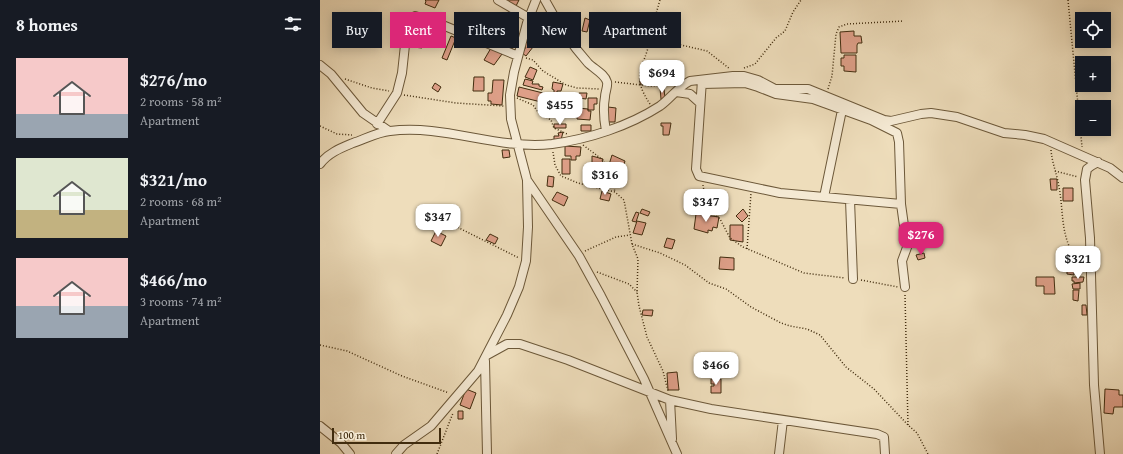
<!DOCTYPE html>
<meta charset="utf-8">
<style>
:root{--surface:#171b24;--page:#20242c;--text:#f1f3f6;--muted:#9ea1a6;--accent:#db2777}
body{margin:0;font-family:"Gentium Book Plus",serif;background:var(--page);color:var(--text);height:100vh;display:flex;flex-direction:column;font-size:15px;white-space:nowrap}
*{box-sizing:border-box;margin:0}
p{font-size:13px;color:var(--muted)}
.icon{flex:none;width:22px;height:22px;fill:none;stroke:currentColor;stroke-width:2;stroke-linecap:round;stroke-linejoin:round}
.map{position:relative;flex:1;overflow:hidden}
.panel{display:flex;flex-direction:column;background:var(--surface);width:320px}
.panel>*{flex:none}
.top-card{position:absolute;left:12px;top:12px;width:380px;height:36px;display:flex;gap:8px}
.fabs{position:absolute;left:755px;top:12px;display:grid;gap:8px}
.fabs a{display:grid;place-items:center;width:36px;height:36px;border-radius:0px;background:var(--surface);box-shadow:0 2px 10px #0003;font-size:20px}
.scale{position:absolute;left:12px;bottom:10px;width:109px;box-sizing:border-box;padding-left:4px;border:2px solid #412c0e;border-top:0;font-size:11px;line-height:14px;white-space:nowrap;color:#412c0e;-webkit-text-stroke:3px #f4e9d3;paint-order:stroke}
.price{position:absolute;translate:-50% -34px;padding:0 9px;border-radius:8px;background:#fff;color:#222;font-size:13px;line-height:26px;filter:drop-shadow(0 1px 2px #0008)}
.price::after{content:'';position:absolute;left:50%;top:24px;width:12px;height:9px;margin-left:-6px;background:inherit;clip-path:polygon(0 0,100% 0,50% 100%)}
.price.current{background:var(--accent);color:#fff}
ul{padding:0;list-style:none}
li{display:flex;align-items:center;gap:12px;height:100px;padding:0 16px}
li span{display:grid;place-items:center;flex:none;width:112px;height:80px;border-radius:0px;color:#555}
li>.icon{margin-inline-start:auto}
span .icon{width:48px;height:48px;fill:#fffc;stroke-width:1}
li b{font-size:17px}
h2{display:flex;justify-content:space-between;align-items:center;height:48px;padding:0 16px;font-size:17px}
.pill{padding:0 14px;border-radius:0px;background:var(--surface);box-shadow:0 2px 10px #0003;font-size:14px;line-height:36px}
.pill.current{background:var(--accent);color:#fff}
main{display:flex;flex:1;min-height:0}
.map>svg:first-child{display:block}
.building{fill:#de9f88;stroke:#412c0e}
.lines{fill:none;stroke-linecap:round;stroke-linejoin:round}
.street-casing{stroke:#6c5839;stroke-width:10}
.path{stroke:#412c0e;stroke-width:1.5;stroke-dasharray:1 2;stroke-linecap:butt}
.street{stroke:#f4e9d3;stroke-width:8}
</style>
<main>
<section class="panel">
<h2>8 homes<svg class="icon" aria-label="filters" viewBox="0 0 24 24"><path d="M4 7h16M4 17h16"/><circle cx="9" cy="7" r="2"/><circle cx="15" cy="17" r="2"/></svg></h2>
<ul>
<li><span style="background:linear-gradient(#f6c9c9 70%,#9aa5b1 0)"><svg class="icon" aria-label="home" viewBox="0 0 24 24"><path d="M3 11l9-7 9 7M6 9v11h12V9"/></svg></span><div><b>$276/mo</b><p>2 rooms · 58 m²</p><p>Apartment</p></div></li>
<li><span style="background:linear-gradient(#dfe7d0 65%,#c2b280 0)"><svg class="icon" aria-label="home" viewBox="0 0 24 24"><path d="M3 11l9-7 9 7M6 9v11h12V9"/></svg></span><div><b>$321/mo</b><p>2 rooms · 68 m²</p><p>Apartment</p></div></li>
<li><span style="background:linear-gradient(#f6c9c9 60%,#9aa5b1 0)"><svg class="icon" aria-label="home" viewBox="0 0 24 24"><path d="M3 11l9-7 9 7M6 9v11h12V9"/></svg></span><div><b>$466/mo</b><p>3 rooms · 74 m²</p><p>Apartment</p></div></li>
</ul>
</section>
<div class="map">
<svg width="803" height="454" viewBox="0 0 803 454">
<rect width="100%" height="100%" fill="#edb"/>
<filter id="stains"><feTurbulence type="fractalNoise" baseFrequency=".005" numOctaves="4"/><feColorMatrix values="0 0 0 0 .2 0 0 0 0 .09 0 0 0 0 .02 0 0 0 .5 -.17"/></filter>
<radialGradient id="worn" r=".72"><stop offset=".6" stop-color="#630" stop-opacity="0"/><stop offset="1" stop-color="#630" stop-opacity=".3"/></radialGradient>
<path class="building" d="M 105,0 L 119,0 L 115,8 L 105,4 L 106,1 Z
M 188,0 L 199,0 L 195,8 L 186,4 Z
M 324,14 L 331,19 L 327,24 L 320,20 Z
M 265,18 L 270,20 L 267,32 L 262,31 Z
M 95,30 L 104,31 L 103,38 L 109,39 L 108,47 L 102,46 L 102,48 L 93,47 L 94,43 L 92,43 L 93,34 L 95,35 Z
M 534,31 L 534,36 L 541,36 L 542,43 L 538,43 L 537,45 L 537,53 L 521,53 L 520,32 Z
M 224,34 L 229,38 L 224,45 L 219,41 Z
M 131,36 L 136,38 L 127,60 L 122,58 Z
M 191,39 L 195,41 L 192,49 L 187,47 Z
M 206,42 L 213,47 L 206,56 L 202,53 L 206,47 L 204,45 Z
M 171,48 L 182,54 L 174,65 L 164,60 Z
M 524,55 L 536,55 L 536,72 L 524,71 L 524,66 L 521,66 L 521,58 L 524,58 Z
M 210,67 L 217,70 L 213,80 L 205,77 Z
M 154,77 L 164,77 L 164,91 L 153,91 Z
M 205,79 L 213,81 L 212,84 L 219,84 L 219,86 L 223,87 L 222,90 L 203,85 Z
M 320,79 L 328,79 L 328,84 L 320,84 Z
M 173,80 L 184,80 L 182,105 L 171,104 L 171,101 L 168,101 L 168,93 L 172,93 Z
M 233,82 L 243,84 L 241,91 L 237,91 L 237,93 L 234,93 L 234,90 L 232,89 Z
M 115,83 L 121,87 L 118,92 L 112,88 Z
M 199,87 L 223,93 L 221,102 L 197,96 Z
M 340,88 L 344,88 L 345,99 L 341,99 Z
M 259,93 L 267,93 L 266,99 L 259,98 Z
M 268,98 L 277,98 L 277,104 L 274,104 L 274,110 L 268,110 Z
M 288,107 L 296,108 L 295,122 L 287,122 Z
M 258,108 L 268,109 L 268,111 L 271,111 L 270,120 L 257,119 Z
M 341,123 L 351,123 L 349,135 L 343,135 L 343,126 L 341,126 Z
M 234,124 L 246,124 L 246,128 L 234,128 Z
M 261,125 L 271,125 L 271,131 L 261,131 Z
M 243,132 L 241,140 L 234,140 L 234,136 L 239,136 L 238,133 Z
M 245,146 L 261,147 L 260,156 L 256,156 L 256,160 L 251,160 L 251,156 L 245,156 Z
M 182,150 L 189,150 L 190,157 L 183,158 Z
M 292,155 L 305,161 L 302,171 L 297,169 L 296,170 L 294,169 L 293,171 L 288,168 Z
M 272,156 L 283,159 L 282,166 L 272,163 Z
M 242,159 L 250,159 L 250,174 L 242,174 Z
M 228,176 L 234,177 L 233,187 L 227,186 Z
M 730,179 L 737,179 L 737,190 L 731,190 Z
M 743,188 L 753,188 L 753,201 L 743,201 Z
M 282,191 L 291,194 L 289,201 L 280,199 Z
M 237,192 L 248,197 L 244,206 L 232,200 Z
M 322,209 L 330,212 L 328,216 L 320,213 Z
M 423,209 L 428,216 L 422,222 L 416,216 Z
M 316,212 L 319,213 L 316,222 L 312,221 Z
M 376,214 L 399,217 L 397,228 L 393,227 L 392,231 L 388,230 L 388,233 L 374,229 Z
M 317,221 L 326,223 L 322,235 L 313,233 Z
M 410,225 L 423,225 L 423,242 L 410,240 Z
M 116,231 L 126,236 L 121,246 L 111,241 Z
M 170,234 L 178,238 L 175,244 L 166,240 Z
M 347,238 L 355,240 L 352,249 L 344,247 Z
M 604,253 L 605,258 L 598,260 L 596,255 Z
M 400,257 L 414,258 L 414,270 L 399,269 Z
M 753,257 L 759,257 L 759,263 L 753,263 Z
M 747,265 L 754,265 L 754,275 L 747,274 Z
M 716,277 L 734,277 L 735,294 L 724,294 L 724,286 L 716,286 Z
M 752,277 L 764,277 L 763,282 L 754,283 L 754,281 L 752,281 Z
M 760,283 L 760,289 L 753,289 L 752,284 Z
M 753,290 L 759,290 L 758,301 L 753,300 Z
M 762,305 L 766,305 L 767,315 L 762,315 Z
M 323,310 L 333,310 L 332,316 L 322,315 Z
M 357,372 L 359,390 L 348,390 L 347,373 Z
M 391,379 L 401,379 L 401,393 L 391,393 L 391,386 L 394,386 L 394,384 L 391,384 Z
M 146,389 L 156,393 L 150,409 L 140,405 Z
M 785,389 L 799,390 L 799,395 L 803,395 L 803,407 L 794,407 L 793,414 L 784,413 Z
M 138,411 L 143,411 L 143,419 L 138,419 Z"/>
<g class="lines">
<g class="street-casing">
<path id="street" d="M 178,0 L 209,18
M 216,0 L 207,23 L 194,72 L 190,95 L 191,119 L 207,180 L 259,256 L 281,296 L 324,379 L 357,454
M 225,0 C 237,23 251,44 268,63 C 274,69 285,74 287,82 C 288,87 285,92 285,97 C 283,108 284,120 286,131
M 0,65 L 11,74 L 43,113 L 69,131
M 382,80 L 376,169 L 379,176 L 460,193 L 581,204
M 382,84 L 425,83 L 438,87 L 456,94 L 493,99 L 551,120 L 577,133 L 579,142 L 581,204 L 585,233 L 589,242 L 582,261 L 585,287
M 356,92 L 370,94 L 380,103
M 57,124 L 77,93 L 82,73 L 85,45 L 93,18 L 95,16 L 120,24 L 198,56
M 778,162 L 771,166 L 767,169 L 765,180 L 770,238 L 774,385 L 780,454
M 0,164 C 8,153 21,148 33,143 C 45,139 58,132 70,131 C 125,124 177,150 232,144 C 269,139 309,126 340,106 C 351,98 358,87 370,81 L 413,76 L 424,76 L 438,80 L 455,89 L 488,89 L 564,120 L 571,121 L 601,114 L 611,113 L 637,117 L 684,133 L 705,135 L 724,139 L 790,168 L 803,178
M 504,197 L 522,110
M 530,200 L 533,279
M 167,355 L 187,344 L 200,344 L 248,360 L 350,400 L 391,409 L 557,434 L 564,437 L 565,454
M 165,361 L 167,454
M 350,400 L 352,439
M 0,426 L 21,443 L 30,454
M 76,454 L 84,445 L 111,426 L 158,371 L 187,315 L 199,287 L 206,261 L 208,227 L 207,181
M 459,454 L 463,420"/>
</g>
<path class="path" d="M 748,0 L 762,147
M 331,38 L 387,51 L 410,69
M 206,58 L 213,60 L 223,71 L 246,85 L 257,88 L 280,89
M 424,68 L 435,64 L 456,38 L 465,31 L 473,12 L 481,0
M 25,79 L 52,88 L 69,91
M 295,82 L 330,86 L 352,85
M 508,89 L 512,76 L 516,34 L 519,27 L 527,24 L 584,21
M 84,95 L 136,103 L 184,106
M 197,98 L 213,105 L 218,112 L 231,120 L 234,128 L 247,134
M 330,104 C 310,74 324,69 330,40 C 333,26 336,13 340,0
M 0,126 L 17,134 L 32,135
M 263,145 C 288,164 287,160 295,192
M 731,150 C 732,163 737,174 739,187 C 743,207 741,229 750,248
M 233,152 L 235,165 L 241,176 L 258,183 L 295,192 L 304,200 L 312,244 L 318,259 L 317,292 L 319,306 L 327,337 L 343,371 L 348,391
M 735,171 L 758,177
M 383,185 L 387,209 L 400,219 L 410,238 L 423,247 L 484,273 L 525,278
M 119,218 L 199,258
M 312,244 L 340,253 L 365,265 L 389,283 L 406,289 L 431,307 L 461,323 L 470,326 L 487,329 L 500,335 L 526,367 L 554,389 L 588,425 L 597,433 L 608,454
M 427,249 L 431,193
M 265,251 L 296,237 L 310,235
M 277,272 L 309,284 L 317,292
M 541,280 L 578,287
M 585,295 L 588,425
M 0,345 L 27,351 L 82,376 L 129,393
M 117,454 L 133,413"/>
<use href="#street" class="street"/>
</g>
<rect width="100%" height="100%" filter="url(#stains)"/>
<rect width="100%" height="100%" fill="url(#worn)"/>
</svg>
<div class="fabs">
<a><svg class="icon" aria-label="locate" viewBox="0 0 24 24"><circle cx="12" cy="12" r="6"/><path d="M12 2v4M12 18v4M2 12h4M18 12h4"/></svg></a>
<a>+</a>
<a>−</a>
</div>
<div class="scale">100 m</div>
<b class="price" style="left:342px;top:94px">$694</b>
<b class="price" style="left:240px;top:126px">$455</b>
<b class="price" style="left:285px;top:196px">$316</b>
<b class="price" style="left:386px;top:223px">$347</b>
<b class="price" style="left:118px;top:238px">$347</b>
<b class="price current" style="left:601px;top:256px">$276</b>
<b class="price" style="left:758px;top:280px">$321</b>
<b class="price" style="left:396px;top:386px">$466</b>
<div class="top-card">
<a class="pill">Buy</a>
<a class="pill current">Rent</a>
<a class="pill">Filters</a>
<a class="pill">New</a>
<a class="pill">Apartment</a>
</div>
</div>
</main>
